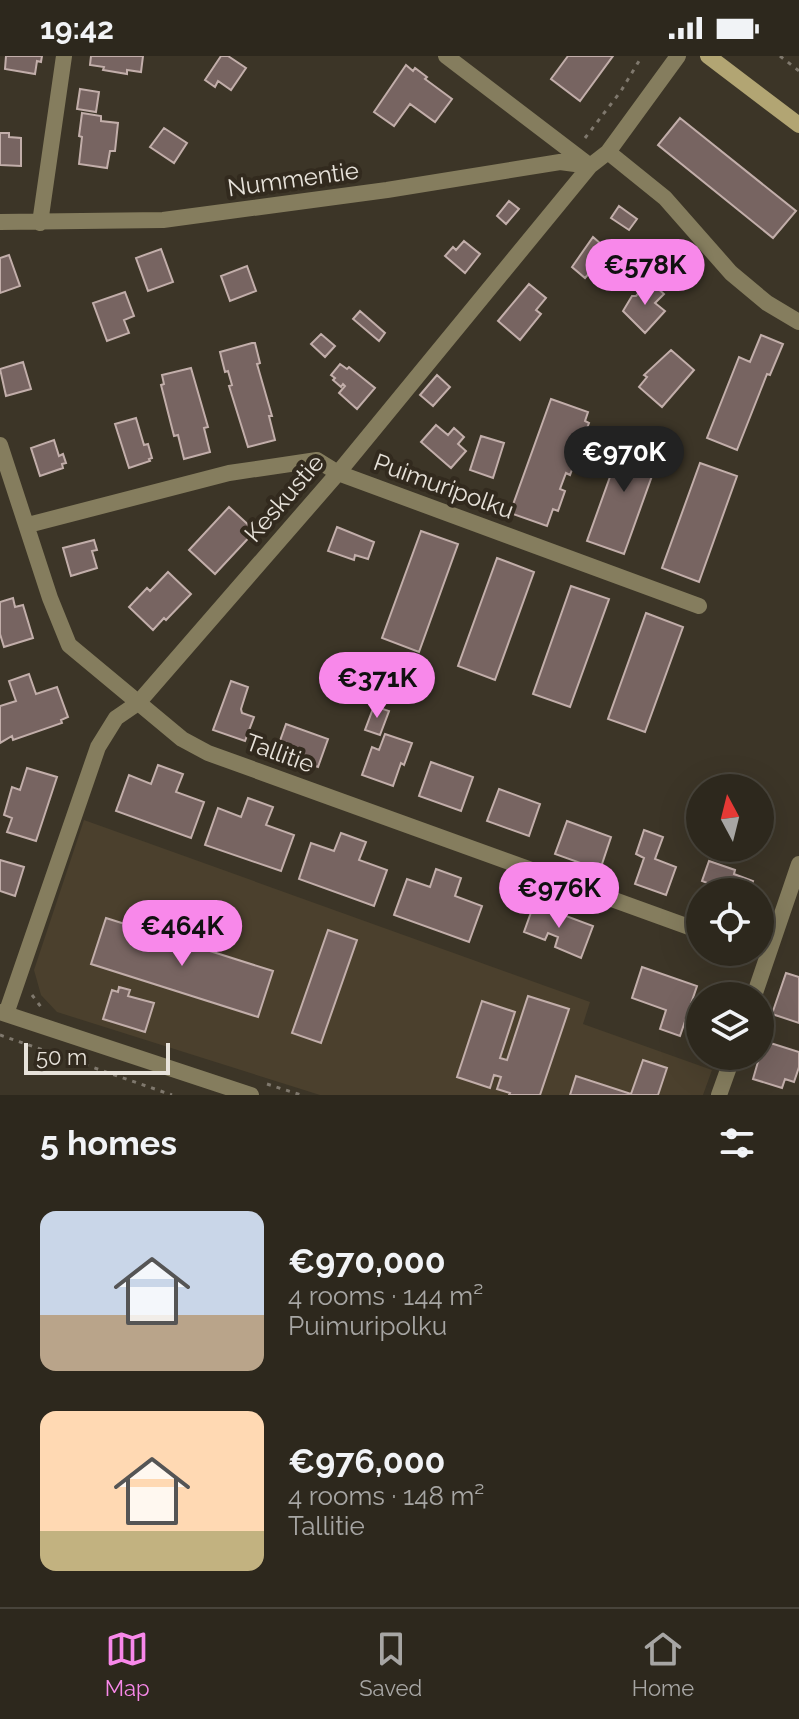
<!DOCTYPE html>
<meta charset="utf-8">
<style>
:root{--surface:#2d281d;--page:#353026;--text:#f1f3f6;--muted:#a7a6a4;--line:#48443b;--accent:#f888ea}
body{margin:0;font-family:Raleway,sans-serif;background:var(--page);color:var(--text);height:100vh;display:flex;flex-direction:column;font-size:30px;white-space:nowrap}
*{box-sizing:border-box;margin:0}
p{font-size:26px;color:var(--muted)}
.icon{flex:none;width:44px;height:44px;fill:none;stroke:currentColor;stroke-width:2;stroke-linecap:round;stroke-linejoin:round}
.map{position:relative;height:1039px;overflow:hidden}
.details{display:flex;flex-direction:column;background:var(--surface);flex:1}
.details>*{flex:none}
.needle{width:52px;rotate:353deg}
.fabs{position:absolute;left:686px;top:718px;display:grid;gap:16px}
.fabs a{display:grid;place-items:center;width:88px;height:88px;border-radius:50%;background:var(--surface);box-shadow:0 8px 32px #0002,0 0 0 2px var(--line);font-size:40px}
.scale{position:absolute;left:24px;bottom:20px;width:146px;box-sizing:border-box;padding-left:8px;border:4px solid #e7e2da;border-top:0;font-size:22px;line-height:28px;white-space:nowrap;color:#e7e2da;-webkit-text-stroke:6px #322a1e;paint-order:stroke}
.price{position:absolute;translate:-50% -68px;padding:0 18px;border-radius:28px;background:var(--accent);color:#111;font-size:26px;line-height:52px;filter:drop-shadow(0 2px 4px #0008)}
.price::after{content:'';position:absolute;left:50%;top:48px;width:24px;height:18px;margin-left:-12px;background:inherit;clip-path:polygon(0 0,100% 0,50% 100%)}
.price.selected{background:#222;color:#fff}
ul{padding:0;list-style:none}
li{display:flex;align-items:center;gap:24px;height:200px;padding:0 40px}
li span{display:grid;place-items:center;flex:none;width:224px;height:160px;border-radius:16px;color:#555}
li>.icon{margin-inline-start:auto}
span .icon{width:96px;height:96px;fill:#fffc;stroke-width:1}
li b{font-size:34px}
h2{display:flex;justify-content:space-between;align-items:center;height:96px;padding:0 40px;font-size:34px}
.status{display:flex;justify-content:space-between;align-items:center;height:56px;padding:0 40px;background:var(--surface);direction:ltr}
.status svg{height:22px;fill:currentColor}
.menu{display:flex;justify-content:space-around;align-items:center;height:112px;border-top:2px solid var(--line);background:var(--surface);font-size:22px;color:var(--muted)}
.menu a{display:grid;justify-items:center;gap:4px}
.menu .selected{color:var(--accent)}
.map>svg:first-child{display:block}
.built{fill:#4b402d}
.building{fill:#776461;stroke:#c2aeaa;stroke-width:2}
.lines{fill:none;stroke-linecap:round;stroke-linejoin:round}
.path{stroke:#7f786d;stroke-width:3;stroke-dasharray:4 6;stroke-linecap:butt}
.street{stroke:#857d5e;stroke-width:16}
.secondary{stroke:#b2a573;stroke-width:16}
.labels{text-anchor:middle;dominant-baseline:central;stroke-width:8;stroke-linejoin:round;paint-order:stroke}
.street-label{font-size:24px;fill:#e7e2da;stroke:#322a1e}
</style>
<div class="status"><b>19:42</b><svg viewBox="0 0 49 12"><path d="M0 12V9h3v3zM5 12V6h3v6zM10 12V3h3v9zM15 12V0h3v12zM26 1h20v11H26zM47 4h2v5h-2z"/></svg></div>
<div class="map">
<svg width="799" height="1039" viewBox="0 0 799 1039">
<rect width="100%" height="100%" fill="#3c3527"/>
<path class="built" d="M 84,764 L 590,946 L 583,968 L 712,1014 L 703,1039 L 320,1039 L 57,956 L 41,939 L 34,914 Z"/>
<path class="building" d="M 6,0 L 42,0 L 41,6 L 37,5 L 35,18 L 5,13 Z
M 91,0 L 143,0 L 141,16 L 127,14 L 127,18 L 103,14 L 104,11 L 90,9 Z
M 221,0 L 228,0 L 246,12 L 231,34 L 218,25 L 215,31 L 205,24 Z
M 568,0 L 613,0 L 580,45 L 551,23 Z
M 406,9 L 413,15 L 415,12 L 427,21 L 425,23 L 452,43 L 435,66 L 410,48 L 394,70 L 374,56 Z
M 80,33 L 99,36 L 96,56 L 77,53 Z
M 82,57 L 101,60 L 101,65 L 118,67 L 115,95 L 110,95 L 107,112 L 79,108 L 82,81 L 79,80 Z
M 680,62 L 796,155 L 773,182 L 658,89 Z
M 164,72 L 187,87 L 174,107 L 150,91 Z
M 0,77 L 9,77 L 9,81 L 21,82 L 21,110 L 0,109 Z
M 509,145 L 519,153 L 506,168 L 497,160 Z
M 619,150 L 637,163 L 629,174 L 611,162 Z
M 593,181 L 609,195 L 585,222 L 572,211 Z
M 464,185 L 480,198 L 465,217 L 445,200 L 453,191 L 456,194 Z
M 684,192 L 702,211 L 693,219 L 675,200 Z
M 161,193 L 173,226 L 148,235 L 136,202 Z
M 9,199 L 20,230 L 0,237 L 0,202 Z
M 247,210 L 256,235 L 230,245 L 221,220 Z
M 649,225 L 664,238 L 655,247 L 665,255 L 645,277 L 623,255 L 632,240 L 636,240 Z
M 529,228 L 546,242 L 536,254 L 541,258 L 520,284 L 498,265 Z
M 125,236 L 134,260 L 124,264 L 129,277 L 107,285 L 93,247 Z
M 360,255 L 385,277 L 379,285 L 353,263 Z
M 321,278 L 335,290 L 325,301 L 311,288 Z
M 761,279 L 783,288 L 770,319 L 767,318 L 737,394 L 707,382 L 739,301 L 750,306 Z
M 252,287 L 255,287 L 260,307 L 257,308 L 272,360 L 269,360 L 275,384 L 248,391 L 229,330 L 232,329 L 228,315 L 225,316 L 220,296 Z
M 671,294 L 694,314 L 662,351 L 639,331 L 647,321 L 644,319 Z
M 23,306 L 31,333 L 6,340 L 0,313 Z
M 340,308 L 347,313 L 349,311 L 375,332 L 357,353 L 339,337 L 345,330 L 343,328 L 341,331 L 333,324 L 335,322 L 331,319 Z
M 191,312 L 208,371 L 204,372 L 210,396 L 184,403 L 178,379 L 174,380 L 161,329 L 164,328 L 162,319 Z
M 437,319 L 450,331 L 433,350 L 420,339 Z
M 551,343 L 588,356 L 585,365 L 589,367 L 582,385 L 578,384 L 574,396 L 578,398 L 570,419 L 566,417 L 560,433 L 565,435 L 558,455 L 553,453 L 547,470 L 510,457 Z
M 136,362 L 144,389 L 148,388 L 152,402 L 149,403 L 150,405 L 129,412 L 115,368 Z
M 436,369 L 448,379 L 454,372 L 464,381 L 458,388 L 466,395 L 451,412 L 421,386 Z
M 625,379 L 662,392 L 624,498 L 587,485 Z
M 481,380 L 504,387 L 493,422 L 470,414 Z
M 54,384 L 59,400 L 63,398 L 66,407 L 62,408 L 63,412 L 40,420 L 31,392 Z
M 700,407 L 737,420 L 699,526 L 662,512 Z
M 229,451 L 255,475 L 215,518 L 189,494 Z
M 337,471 L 374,486 L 368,503 L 355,499 L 354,504 L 328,495 Z
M 421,475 L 458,488 L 419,596 L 382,582 Z
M 94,484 L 97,494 L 92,495 L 97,512 L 71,520 L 63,492 Z
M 497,502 L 534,516 L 495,624 L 458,610 Z
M 168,516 L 191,538 L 166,564 L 164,562 L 153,574 L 129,551 L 147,532 L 150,535 Z
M 571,530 L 609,543 L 570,651 L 533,638 Z
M 13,542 L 15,551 L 23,549 L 33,582 L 4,591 L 0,578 L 0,546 Z
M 646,557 L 683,571 L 645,676 L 608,663 Z
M 29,618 L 36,638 L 57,631 L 68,661 L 61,664 L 62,667 L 13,684 L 12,680 L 0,687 L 0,650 L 16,645 L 9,625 Z
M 231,625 L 248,631 L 241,653 L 242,657 L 254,661 L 245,685 L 213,674 Z
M 374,650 L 389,655 L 380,679 L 365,674 Z
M 286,668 L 328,683 L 318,711 L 276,696 Z
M 385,678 L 412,687 L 404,709 L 401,707 L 393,730 L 362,719 L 372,691 L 379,694 Z
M 431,706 L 473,721 L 461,755 L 419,740 Z
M 158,709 L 183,718 L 176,736 L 204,746 L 191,782 L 116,755 L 129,719 L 151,728 Z
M 27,712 L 57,721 L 36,785 L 7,776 L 12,762 L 4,759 L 12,731 L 20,734 Z
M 499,733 L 540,748 L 529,780 L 487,765 Z
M 248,742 L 273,751 L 266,769 L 294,779 L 281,815 L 205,789 L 218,752 L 241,761 Z
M 567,765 L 611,781 L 600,814 L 555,798 Z
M 644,774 L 663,781 L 655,803 L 676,811 L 666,839 L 635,828 L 644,802 L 636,798 Z
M 341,777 L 366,786 L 359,804 L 387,814 L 374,850 L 299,823 L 311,787 L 334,795 Z
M 0,804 L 24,811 L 15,840 L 0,835 Z
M 709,805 L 735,814 L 734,818 L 753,825 L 749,836 L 724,836 L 725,834 L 702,825 Z
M 436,813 L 461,822 L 455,840 L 482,850 L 469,886 L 394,859 L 407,823 L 430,831 Z
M 534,848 L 593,870 L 581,902 L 555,891 L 558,881 L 548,877 L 545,884 L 524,876 Z
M 106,862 L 273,915 L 258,961 L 91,908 Z
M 328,874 L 357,884 L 321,987 L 292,977 Z
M 642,911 L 697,930 L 680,980 L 660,973 L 666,954 L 632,942 Z
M 786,917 L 799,921 L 799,967 L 772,958 Z
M 119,931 L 130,934 L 128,940 L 154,947 L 145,976 L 103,963 L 112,934 L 118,936 Z
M 528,940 L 569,953 L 540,1039 L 509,1039 L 510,1037 L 497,1033 L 501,1021 L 494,1019 L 490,1032 L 457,1021 L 482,945 L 515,956 L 500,1002 L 507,1004 Z
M 764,985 L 799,996 L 799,1011 L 794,1026 L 785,1023 L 782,1032 L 753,1023 Z
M 643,1004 L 667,1012 L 658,1039 L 570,1039 L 576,1020 L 631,1038 Z"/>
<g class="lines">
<path class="path" d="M 780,0 L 799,15
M 585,82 L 621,35 L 642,0
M 32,939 L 41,951
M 0,979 L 172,1039
M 267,1028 L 301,1039"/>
<path class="street" d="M 446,0 L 589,109
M 608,96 L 665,142 L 731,217 L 767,247 L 799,266
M 0,166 L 163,164 L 387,134 L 560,106 L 590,110
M 40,167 L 64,0
M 0,389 L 50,542 L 69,589 L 182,683 L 208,697 L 700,875
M 28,469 L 229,417 L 317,404 L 338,417 L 699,550
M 754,940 L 799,808
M 0,956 L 251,1039
M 6,958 L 98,691 L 116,662 L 138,647 L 338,417 L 590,110 L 608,96 L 678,0
M 719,1039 L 733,1000"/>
<path class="secondary" d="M 708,0 L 799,69"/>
</g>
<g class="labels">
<g class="street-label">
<text transform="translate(293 123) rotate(-8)">Nummentie</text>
<text transform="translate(444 430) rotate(20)">Puimuripolku</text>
<text transform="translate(284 442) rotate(-49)">Keskustie</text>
<text transform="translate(280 697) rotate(20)">Tallitie</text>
</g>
</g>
</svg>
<div class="fabs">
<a><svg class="needle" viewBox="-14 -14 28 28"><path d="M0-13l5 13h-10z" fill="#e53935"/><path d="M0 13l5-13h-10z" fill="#a7a6a4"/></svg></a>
<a><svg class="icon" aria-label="locate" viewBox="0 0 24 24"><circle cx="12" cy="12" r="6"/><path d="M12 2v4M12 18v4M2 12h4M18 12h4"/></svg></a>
<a><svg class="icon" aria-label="layers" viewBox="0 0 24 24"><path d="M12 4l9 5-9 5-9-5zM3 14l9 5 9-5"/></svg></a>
</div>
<div class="scale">50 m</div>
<b class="price" style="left:645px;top:251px">€578K</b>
<b class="price selected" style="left:624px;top:438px">€970K</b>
<b class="price" style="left:377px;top:664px">€371K</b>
<b class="price" style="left:559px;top:874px">€976K</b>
<b class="price" style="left:182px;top:912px">€464K</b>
</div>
<section class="details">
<h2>5 homes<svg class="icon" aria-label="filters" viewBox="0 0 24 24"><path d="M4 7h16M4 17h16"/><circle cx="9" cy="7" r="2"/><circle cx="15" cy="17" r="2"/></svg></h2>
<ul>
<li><span style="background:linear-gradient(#c9d6e8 65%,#b9a48a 0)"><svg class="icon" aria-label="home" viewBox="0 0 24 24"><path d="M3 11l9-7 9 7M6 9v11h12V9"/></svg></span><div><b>€970,000</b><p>4 rooms · 144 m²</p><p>Puimuripolku</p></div></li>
<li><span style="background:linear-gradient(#ffd9b3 75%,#c2b280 0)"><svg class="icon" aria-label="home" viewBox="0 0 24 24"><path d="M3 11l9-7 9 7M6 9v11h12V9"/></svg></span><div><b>€976,000</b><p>4 rooms · 148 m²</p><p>Tallitie</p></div></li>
</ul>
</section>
<nav class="menu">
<a class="selected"><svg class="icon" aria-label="map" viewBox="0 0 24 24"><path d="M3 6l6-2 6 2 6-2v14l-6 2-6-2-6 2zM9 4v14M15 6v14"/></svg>Map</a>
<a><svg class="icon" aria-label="saved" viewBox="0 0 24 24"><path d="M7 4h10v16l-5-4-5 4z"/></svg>Saved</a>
<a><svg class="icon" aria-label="home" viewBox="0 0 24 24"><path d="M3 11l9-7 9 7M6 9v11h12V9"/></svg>Home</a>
</nav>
